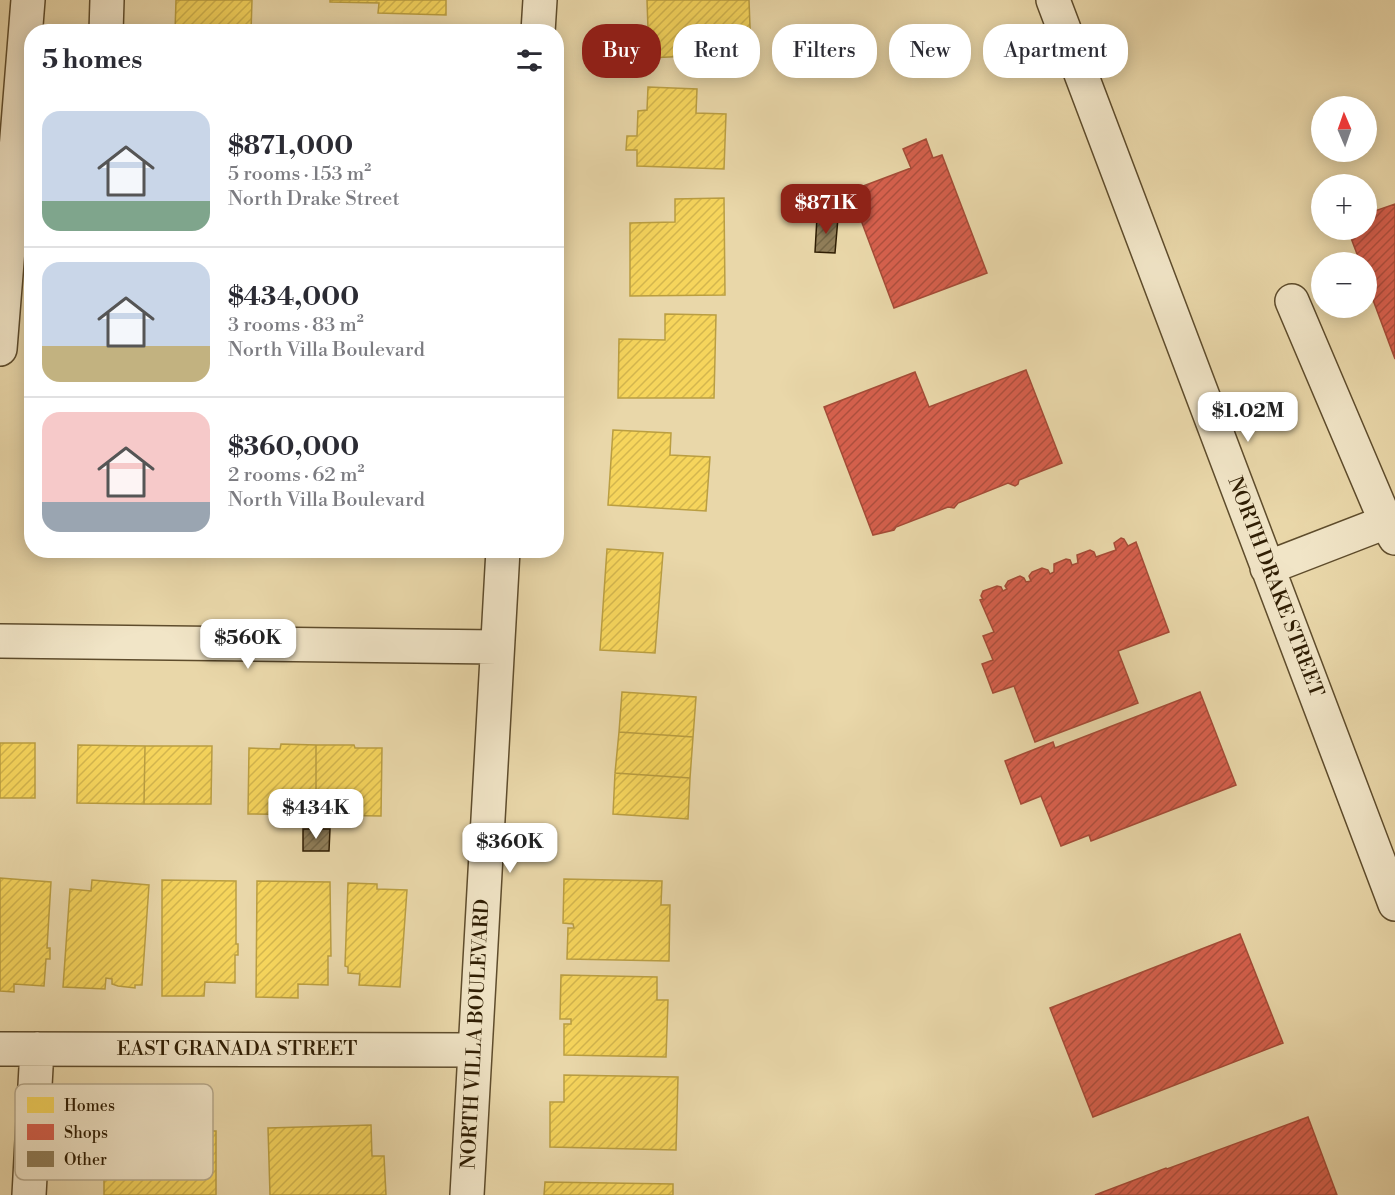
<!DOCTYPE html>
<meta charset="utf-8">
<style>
:root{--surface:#fff;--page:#f7f7f7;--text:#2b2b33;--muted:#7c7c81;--line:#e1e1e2;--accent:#8f2418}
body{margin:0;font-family:"Libre Bodoni",serif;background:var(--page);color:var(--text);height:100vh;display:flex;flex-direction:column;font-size:22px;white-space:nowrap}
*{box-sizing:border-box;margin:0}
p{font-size:20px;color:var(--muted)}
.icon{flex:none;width:33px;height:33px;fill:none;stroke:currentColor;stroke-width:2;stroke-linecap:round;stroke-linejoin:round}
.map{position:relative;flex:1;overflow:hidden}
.sheet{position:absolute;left:24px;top:24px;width:540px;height:534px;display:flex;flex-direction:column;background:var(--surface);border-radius:24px;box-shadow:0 3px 15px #0003}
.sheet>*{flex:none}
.hud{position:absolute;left:582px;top:24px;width:570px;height:54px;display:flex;gap:12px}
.needle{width:39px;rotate:358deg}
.controls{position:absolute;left:1311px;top:96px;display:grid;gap:12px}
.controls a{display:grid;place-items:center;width:66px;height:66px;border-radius:50%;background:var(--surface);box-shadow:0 3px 15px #0003;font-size:30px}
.price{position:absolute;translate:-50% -51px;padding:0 14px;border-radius:12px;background:#fff;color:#222;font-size:20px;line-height:39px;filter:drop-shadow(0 2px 3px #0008)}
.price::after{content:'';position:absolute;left:50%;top:36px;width:18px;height:14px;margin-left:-9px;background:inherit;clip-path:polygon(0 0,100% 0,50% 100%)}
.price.selected{background:var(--accent);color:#fff}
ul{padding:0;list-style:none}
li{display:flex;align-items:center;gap:18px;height:150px;padding:0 18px}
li+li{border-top:2px solid var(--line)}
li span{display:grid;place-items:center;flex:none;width:168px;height:120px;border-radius:18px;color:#555}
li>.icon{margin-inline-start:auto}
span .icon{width:72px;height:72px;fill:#fffc;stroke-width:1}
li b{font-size:26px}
h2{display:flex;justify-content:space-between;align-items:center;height:72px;padding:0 18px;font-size:26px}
.tag{padding:0 21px;border-radius:24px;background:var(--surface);box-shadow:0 3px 15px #0003;font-size:21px;line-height:54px}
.tag.selected{background:var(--accent);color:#fff}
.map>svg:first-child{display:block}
.homes{fill:url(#homes-hatch);stroke:#ba9e41;stroke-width:1.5}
.shops{fill:url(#shops-hatch);stroke:#a44c37;stroke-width:1.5}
.building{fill:url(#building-hatch);stroke:#2f1d03;stroke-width:1.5}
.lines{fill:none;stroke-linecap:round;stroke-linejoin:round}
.minor-casing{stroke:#5e4c2c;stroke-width:36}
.minor{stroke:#f1e5c7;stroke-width:33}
.labels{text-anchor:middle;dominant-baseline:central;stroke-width:6;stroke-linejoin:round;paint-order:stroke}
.street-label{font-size:20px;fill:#2f1d03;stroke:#f1e5c7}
.key{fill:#f1e5c7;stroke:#b7a98c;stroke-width:1.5}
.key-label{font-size:16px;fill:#2f1d03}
</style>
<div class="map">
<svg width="1395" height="1195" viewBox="0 0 1395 1195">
<defs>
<pattern id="homes-hatch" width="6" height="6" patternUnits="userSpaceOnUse" patternTransform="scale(1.5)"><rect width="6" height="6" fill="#f6d55c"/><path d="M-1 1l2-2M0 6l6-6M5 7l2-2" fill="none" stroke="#d3b64e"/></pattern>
<pattern id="shops-hatch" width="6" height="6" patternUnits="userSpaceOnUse" patternTransform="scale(1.5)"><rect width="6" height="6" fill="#d6604d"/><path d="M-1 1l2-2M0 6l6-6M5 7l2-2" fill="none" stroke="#ae4f3e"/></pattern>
<pattern id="building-hatch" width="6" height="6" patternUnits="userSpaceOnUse" patternTransform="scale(1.5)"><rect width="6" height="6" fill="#907e59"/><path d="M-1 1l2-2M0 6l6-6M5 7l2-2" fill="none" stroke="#766747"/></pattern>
</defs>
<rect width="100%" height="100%" fill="#e9d7a9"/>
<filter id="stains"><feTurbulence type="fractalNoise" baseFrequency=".00333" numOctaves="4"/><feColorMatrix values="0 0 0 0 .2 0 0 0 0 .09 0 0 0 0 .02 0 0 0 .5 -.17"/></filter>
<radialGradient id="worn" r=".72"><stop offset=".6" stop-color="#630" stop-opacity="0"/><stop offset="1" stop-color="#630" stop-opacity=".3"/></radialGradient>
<path class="homes" d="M 176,0 L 252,0 L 251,32 L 175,32 Z
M 330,0 L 446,0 L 446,15 L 378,13 L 379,3 L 330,2 Z
M 647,0 L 749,0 L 751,53 L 649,58 Z
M 648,87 L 697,89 L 696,113 L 726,114 L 724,169 L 637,166 L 637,150 L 626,150 L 627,136 L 637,136 L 638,111 L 647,110 Z
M 724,198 L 725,295 L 630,296 L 630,223 L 675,222 L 675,199 Z
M 665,314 L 716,315 L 714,398 L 618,398 L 619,339 L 665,340 Z
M 613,430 L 671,433 L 670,455 L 710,457 L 706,511 L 608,505 Z
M 607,549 L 663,553 L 655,653 L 600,650 Z
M 136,550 L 203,550 L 203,552 Z
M 291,550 L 362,550 L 291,552 Z
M 622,692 L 696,697 L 693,737 L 619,732 Z
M 619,732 L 693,737 L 690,778 L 615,773 Z
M 0,743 L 35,743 L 35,798 L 0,798 Z
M 281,744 L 316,745 L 316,815 L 248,814 L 249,748 L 280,749 Z
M 78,745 L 145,746 L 144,804 L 77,803 Z
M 316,745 L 354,745 L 355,748 L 382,748 L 381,816 L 316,815 Z
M 145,746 L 212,746 L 211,804 L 144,804 Z
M 615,773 L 690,778 L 688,819 L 613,814 Z
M 0,878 L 51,882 L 47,948 L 50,948 L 50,959 L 46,959 L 44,986 L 14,984 L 14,992 L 0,991 Z
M 564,879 L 662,881 L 661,905 L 670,905 L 669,961 L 567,959 L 568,928 L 574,928 L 573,924 L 563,923 Z
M 92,880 L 149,885 L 142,985 L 135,985 L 135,988 L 118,986 L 112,984 L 112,979 L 106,978 L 105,989 L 63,987 L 70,889 L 91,891 Z
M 162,880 L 236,881 L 236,944 L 238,944 L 238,955 L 235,955 L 235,983 L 205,982 L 204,996 L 162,996 Z
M 257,881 L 330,882 L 331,956 L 328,956 L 328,985 L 298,984 L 298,998 L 256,997 Z
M 348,883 L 377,884 L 377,889 L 407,890 L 400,987 L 359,985 L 360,974 L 348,973 L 348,967 L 345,966 Z
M 561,975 L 657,977 L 657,1000 L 668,1000 L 666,1057 L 564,1055 L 564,1024 L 571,1024 L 571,1019 L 560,1019 Z
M 564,1075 L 678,1077 L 676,1150 L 550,1147 L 550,1102 L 564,1102 Z
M 371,1125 L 372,1156 L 384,1156 L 386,1195 L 270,1195 L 268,1128 Z
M 117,1126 L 184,1126 L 184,1131 L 216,1131 L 216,1195 L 104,1195 L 104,1145 L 107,1145 L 107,1140 L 117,1141 Z
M 545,1182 L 673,1184 L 673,1195 L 544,1195 Z"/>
<path class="shops" d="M 926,139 L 933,158 L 942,155 L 987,273 L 894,308 L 850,191 L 911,168 L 903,149 Z
M 1395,204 L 1395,359 L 1366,281 L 1366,262 L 1360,262 L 1348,230 L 1366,230 L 1366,214 Z
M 1026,370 L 1062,463 L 1019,480 L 1018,484 L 1015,486 L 1008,483 L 958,503 L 954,508 L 948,507 L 896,527 L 894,530 L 873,535 L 824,407 L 915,372 L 929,407 Z
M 1121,538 L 1124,539 L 1128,546 L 1136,542 L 1169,632 L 1118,651 L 1138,703 L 1035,742 L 1014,686 L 993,693 L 982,664 L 993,660 L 983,636 L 994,632 L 980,600 L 983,599 L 981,596 L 983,591 L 997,586 L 1001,587 L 1003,591 L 1007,589 L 1005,586 L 1008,581 L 1020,576 L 1024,578 L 1026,582 L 1031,581 L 1029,576 L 1032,572 L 1042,568 L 1048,570 L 1050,574 L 1054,572 L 1054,564 L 1066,559 L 1070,560 L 1072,565 L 1078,563 L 1077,555 L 1090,550 L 1094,552 L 1096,557 L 1116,550 L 1114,543 Z
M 1200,692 L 1236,785 L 1091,841 L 1089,835 L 1061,846 L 1041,796 L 1021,804 L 1005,761 L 1053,742 L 1055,748 Z
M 1240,934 L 1283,1043 L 1093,1117 L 1050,1008 Z
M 1308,1117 L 1337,1195 L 1095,1195 L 1166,1168 L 1167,1169 Z"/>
<path class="building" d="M 817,217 L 838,218 L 835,253 L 815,252 Z
M 303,829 L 330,829 L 329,851 L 303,851 Z"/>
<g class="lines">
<g class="minor-casing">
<path id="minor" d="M 1053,0 L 1395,904
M 106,32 L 107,0
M 538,32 L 540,0
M 1292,301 L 1386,522
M 0,349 L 28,0
M 1267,568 L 1386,522 L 1395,538
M 0,641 L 497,647
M 0,1049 L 474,1050
M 29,1195 L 37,1049
M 467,1195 L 503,550"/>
</g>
<use href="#minor" class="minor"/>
</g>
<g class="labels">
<g class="street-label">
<text transform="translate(1275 587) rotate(69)">NORTH DRAKE STREET</text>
<text transform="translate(476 1034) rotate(-87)">NORTH VILLA BOULEVARD</text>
<text x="237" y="1049">EAST GRANADA STREET</text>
</g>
</g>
<rect x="15" y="1084" width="198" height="96" rx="9" class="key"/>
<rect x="27" y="1097" width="27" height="16" fill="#f6d55c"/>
<rect x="27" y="1124" width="27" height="16" fill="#d6604d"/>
<rect x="27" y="1151" width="27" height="16" fill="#907e59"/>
<g class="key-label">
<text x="64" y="1111">Homes</text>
<text x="64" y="1138">Shops</text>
<text x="64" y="1165">Other</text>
</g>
<rect width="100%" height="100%" filter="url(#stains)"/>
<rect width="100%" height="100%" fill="url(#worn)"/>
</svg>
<div class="controls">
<a><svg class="needle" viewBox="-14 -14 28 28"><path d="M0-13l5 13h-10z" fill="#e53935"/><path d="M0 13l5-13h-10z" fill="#7c7c81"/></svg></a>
<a>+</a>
<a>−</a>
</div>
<b class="price selected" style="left:826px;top:235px">$871K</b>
<b class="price" style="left:1248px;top:443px">$1.02M</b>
<b class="price" style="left:248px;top:670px">$560K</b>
<b class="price" style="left:316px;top:840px">$434K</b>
<b class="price" style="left:510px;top:874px">$360K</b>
<div class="hud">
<a class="tag selected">Buy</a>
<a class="tag">Rent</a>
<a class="tag">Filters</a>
<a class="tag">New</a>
<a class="tag">Apartment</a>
</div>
<section class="sheet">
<h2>5 homes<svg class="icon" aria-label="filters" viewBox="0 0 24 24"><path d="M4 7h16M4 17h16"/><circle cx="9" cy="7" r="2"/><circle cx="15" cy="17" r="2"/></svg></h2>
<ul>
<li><span style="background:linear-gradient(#c9d6e8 75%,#7fa58c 0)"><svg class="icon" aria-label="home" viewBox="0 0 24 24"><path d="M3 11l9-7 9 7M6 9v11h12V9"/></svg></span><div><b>$871,000</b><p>5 rooms · 153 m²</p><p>North Drake Street</p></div></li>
<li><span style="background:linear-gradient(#c9d6e8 70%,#c2b280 0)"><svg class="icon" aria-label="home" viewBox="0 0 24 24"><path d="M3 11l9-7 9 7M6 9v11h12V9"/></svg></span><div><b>$434,000</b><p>3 rooms · 83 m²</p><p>North Villa Boulevard</p></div></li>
<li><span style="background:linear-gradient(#f6c9c9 75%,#9aa5b1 0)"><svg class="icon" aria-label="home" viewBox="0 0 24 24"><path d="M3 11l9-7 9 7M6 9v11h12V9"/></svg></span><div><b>$360,000</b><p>2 rooms · 62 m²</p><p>North Villa Boulevard</p></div></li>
</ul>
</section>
</div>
